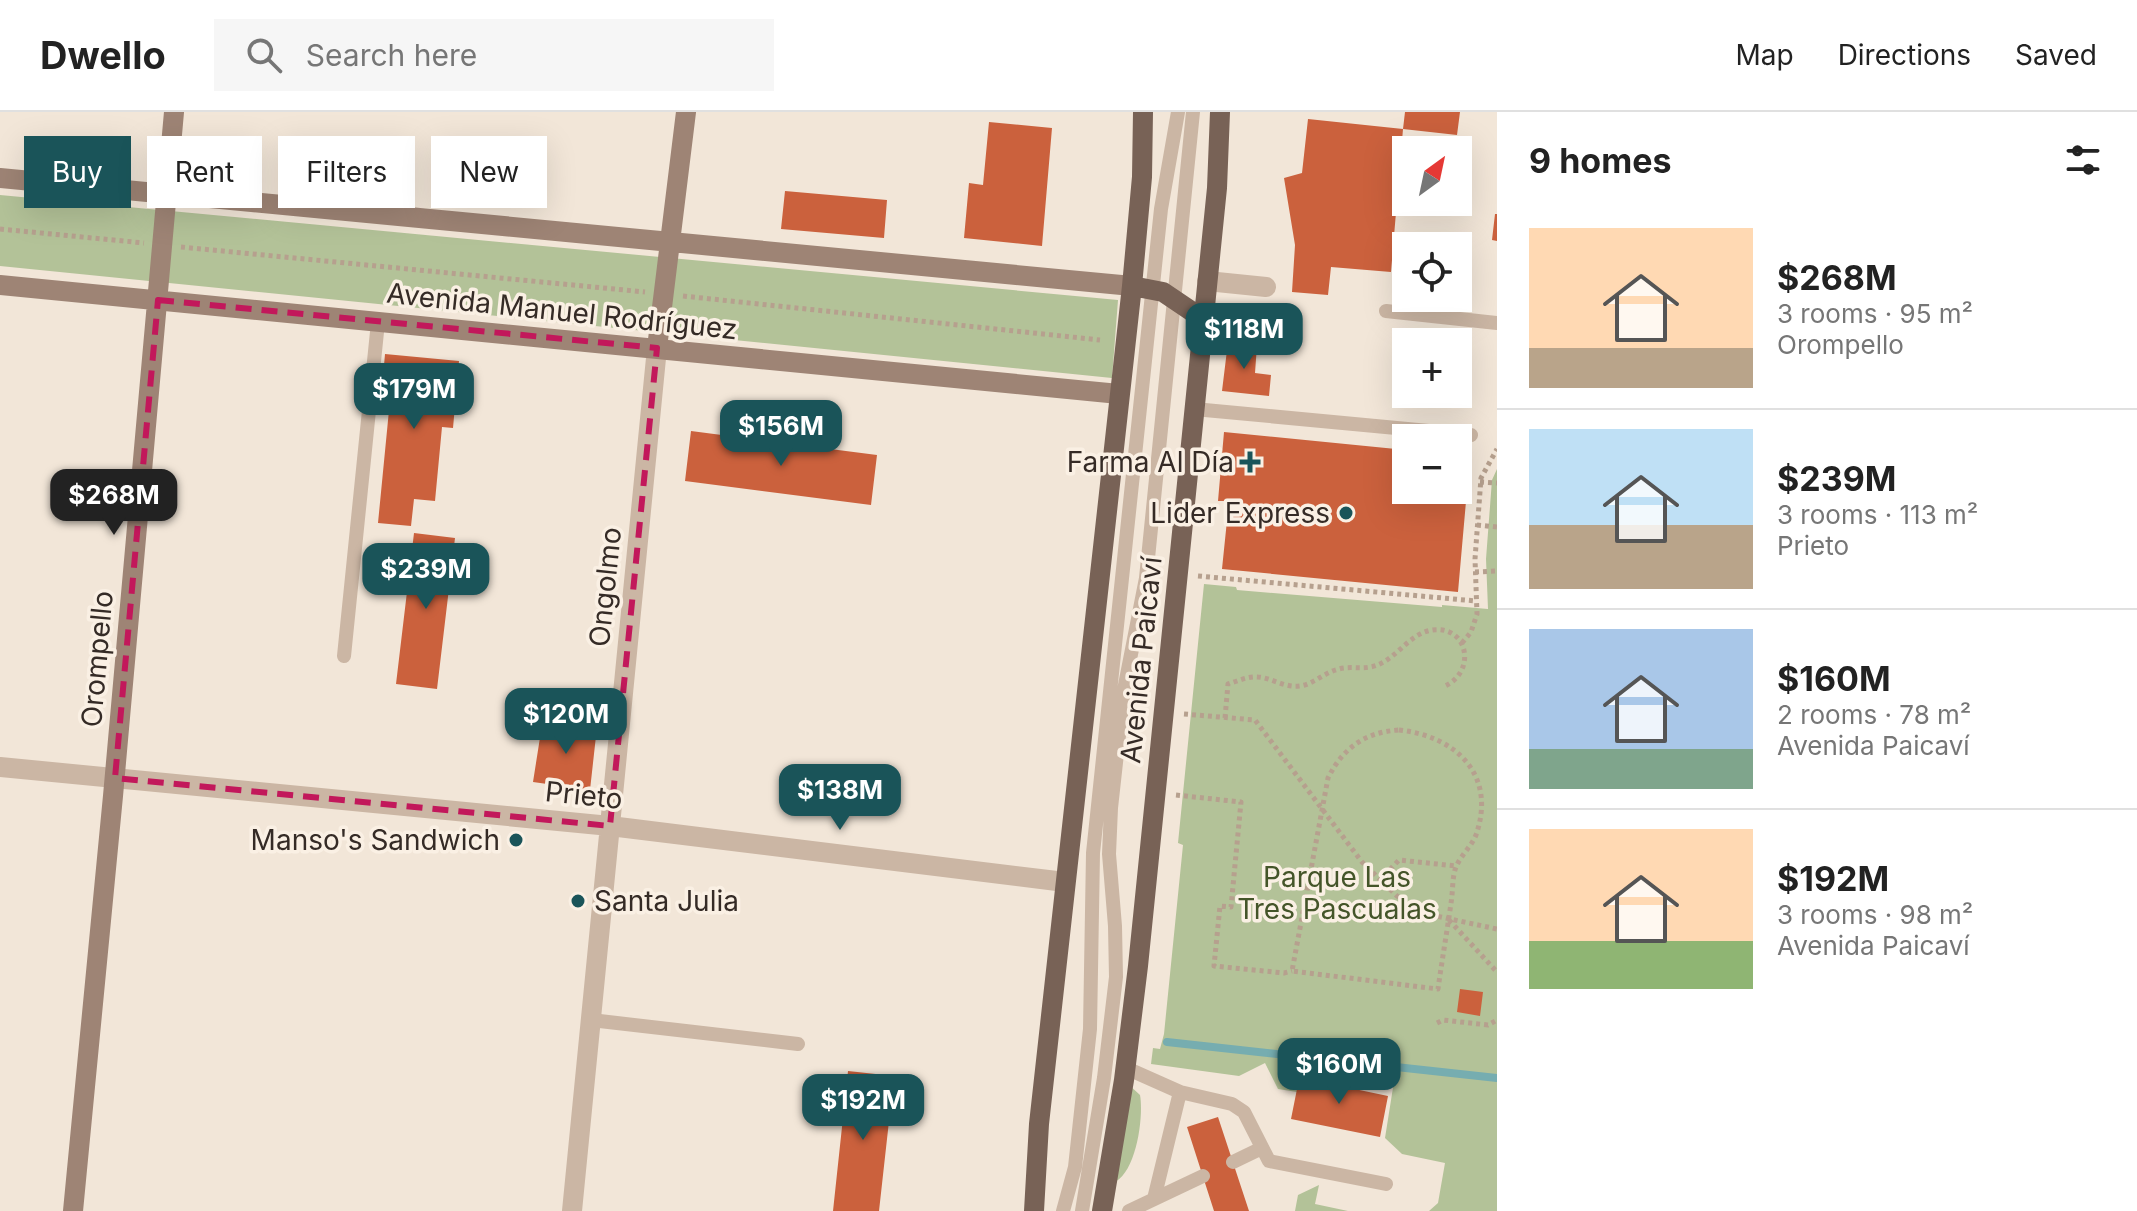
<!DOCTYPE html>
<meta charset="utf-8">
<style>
:root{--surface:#fff;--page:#f6f6f6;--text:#222;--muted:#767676;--line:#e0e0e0;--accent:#1a5459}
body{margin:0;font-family:Inter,sans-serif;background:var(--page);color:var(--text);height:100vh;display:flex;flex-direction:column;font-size:30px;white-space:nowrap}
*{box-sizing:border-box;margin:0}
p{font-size:26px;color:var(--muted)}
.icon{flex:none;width:44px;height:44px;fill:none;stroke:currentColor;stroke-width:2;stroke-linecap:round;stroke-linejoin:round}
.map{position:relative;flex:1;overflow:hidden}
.sheet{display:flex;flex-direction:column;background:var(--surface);width:640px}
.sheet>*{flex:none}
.hud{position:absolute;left:24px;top:24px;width:760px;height:72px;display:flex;gap:16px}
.needle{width:52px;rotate:33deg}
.fabs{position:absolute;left:1392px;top:24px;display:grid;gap:16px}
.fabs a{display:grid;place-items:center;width:80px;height:80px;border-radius:0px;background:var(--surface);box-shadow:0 8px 32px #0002;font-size:40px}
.price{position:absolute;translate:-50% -68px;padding:0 18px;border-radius:16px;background:var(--accent);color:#fff;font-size:26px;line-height:52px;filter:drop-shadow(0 2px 4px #0008)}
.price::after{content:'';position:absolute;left:50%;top:48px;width:24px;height:18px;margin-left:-12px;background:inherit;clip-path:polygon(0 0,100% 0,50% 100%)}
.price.on{background:#222;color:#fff}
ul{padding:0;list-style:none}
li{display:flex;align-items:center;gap:24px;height:200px;padding:0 32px}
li+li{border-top:2px solid var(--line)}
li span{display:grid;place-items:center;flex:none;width:224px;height:160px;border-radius:0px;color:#555}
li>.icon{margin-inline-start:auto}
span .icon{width:96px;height:96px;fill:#fffc;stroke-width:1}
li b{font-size:34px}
h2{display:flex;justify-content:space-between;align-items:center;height:96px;padding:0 32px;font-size:34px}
.tag{padding:0 28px;border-radius:0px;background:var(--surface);box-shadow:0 8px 32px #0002;font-size:28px;line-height:72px}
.tag.on{background:var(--accent);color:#fff}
header{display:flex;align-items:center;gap:48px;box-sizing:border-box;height:112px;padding:0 40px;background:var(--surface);border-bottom:2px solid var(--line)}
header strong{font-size:38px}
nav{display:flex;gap:44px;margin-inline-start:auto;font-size:28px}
.search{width:560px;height:72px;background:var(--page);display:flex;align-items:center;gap:20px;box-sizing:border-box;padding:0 28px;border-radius:0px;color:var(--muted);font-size:30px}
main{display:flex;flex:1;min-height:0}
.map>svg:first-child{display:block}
.green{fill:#b3c298}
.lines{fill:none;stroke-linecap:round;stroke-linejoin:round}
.stream{stroke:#76adb0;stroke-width:8}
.building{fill:#cb613d}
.path{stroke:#b6a08e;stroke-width:5;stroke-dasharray:4 4;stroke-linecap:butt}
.lane{stroke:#cbb6a4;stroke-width:14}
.street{stroke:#cbb6a4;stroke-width:20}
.secondary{stroke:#9e8475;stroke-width:20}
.primary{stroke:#786256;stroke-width:20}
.marked{fill:none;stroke:#c2185b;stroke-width:6;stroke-dasharray:16 10;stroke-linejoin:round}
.poi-dot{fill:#1a5459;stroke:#faf0e4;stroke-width:3}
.labels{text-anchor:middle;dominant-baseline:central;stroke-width:7;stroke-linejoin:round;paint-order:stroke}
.street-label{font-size:28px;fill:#352b26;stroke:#faf0e4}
.poi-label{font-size:28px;fill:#352b26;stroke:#faf0e4;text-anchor:end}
.park-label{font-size:28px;fill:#445529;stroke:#faf0e4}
</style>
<header>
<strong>Dwello</strong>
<div class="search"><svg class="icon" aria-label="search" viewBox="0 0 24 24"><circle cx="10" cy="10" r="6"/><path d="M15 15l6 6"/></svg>Search here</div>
<nav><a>Map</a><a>Directions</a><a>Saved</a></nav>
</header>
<main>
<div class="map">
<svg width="1497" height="1099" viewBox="0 0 1497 1099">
<rect width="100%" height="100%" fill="#f2e6d8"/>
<path class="green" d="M 0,83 L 1118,188 L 1112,266 L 0,154 Z
M 1497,357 L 1497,1099 L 1429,1099 L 1438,1091 L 1445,1051 L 1402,1042 L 1385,1026 L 1395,963 L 1302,953 L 1297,980 L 1278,977 L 1265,951 L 1239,964 L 1151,952 L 1153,936 L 1160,937 L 1164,922 L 1183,733 L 1178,731 L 1204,472 L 1236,475 L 1237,478 L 1442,495 L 1442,493 L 1488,497 L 1486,447 L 1492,368 Z
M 1128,972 L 1140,983 C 1144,1005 1136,1064 1112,1071 Z
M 1319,1073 L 1315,1092 L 1348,1099 L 1295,1099 L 1298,1083 Z"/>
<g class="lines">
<path class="stream" d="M 1167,930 L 1497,966"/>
</g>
<path class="building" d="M 1405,0 L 1460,0 L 1457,23 L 1403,17 Z
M 1308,7 L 1403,17 L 1391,160 L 1331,155 L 1328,183 L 1292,180 L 1295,133 L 1284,66 L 1302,61 Z
M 989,10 L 1052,16 L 1042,134 L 964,126 L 969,71 L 983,73 Z
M 785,79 L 887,88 L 884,126 L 781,117 Z
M 1495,102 L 1497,102 L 1497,129 L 1492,128 Z
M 1228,230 L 1257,233 L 1255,261 L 1271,263 L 1269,284 L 1222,279 Z
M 385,242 L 459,249 L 453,316 L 442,315 L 435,389 L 414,387 L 411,414 L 378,411 L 390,288 L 381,287 Z
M 691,319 L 877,343 L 871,393 L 685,369 Z
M 1224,320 L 1406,338 L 1406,378 L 1458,378 L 1458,343 L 1470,344 L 1458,480 L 1222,457 L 1229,389 L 1218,389 Z
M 414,421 L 455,426 L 437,577 L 396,572 Z
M 542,613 L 597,615 L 590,678 L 533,670 Z
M 1460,877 L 1483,880 L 1480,904 L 1457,900 Z
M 848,959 L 894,964 L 879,1099 L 833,1099 Z
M 1310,962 L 1346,970 L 1345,975 L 1388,984 L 1380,1025 L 1291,1007 L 1298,972 L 1307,974 Z
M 1218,1005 L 1249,1099 L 1214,1099 L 1187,1015 Z"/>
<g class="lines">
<path class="path" d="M 0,117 L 144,131
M 181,135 L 645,180
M 683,184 L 1100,228
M 1480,370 L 1497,371
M 1477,413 L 1497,415
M 1475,460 L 1497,459
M 1198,464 L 1476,489
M 1462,531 L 1471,520 L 1477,502 L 1475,447 L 1481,366 L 1497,337
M 1184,602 L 1255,608 L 1362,750 L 1397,784 L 1415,796 L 1436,804 L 1497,817
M 1225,606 L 1228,572 C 1238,569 1248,564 1258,565 C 1272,566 1285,576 1300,574 C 1314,572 1325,560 1339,557 C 1349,554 1360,557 1370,555 C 1395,551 1407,522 1432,518 C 1468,513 1477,559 1445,574
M 1399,618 C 1456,624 1497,663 1476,723 C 1471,735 1461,743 1456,755 C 1452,765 1453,780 1451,791 C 1447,820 1442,848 1438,877 L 1292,859 L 1328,666 C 1343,636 1365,620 1399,618 Z
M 1176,683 L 1241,690 L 1231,795 L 1220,794 L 1214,854 L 1284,861 L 1292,859
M 1379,769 L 1399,748 L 1456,754
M 1449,808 L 1497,860
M 1437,911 L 1443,908 L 1488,913 L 1497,908"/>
<path class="lane" d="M 1386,199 L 1497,211
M 1194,297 L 1471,323
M 344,544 L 378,210
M 591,908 L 798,932
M 1126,956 L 1180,980
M 1233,1050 L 1262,1036
M 1154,1087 L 1180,980 L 1232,992 L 1244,1000 L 1269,1049 L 1386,1072
M 1063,1099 L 1075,1055 L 1090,917 L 1093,741 L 1161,97 L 1178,0
M 1082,1099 L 1104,966 L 1116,865 L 1115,814 L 1109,742 L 1111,696 L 1124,578 L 1146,466 L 1193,0
M 1129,1099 L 1203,1064"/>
<path class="street" d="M 1207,169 L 1266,175
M 0,655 L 610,714 L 1065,770
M 572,1099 L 657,236"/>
<path class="secondary" d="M 0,66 L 1132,174
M 0,173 L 1119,282
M 657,236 L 686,0
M 73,1099 L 113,684 L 174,0"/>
<path class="primary" d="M 1132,174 L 1163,180 L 1203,207
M 1034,1099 L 1039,1012 L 1132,174 L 1142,65 L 1143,0
M 1102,1099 L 1124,968 L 1138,854 L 1217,76 L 1220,0"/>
</g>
<path class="marked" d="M 158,188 L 657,236 L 610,714 L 115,666 Z"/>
<g class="poi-dot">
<path d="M1246 338h8v8h8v8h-8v8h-8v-8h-8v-8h8z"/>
<circle cx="1346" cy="401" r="8"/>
<circle cx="516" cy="728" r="8"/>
<circle cx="578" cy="789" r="8"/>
</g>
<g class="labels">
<g class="street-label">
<text transform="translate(562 199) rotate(6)">Avenida Manuel Rodríguez</text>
<text transform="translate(605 475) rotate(-84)">Ongolmo</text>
<text transform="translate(97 547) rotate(-85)">Orompello</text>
<text transform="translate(1141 548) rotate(-84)">Avenida Paicaví</text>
<text transform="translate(584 683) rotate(6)">Prieto</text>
</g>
<g class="poi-label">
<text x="1234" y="350">Farma Al Día</text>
<text x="1330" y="401">Lider Express</text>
<text x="500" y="728">Manso's Sandwich</text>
<text x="594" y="789" text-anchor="start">Santa Julia</text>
</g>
<g class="park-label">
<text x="1337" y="765">Parque Las<tspan x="1337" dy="32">Tres Pascualas</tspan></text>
</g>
</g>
</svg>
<div class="fabs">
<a><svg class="needle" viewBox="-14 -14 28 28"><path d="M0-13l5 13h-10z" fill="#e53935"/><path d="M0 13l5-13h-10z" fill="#767676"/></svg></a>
<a><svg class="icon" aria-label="locate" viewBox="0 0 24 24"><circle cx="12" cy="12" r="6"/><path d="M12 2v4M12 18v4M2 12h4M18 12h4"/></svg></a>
<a>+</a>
<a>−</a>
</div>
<b class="price" style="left:1244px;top:259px">$118M</b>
<b class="price" style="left:414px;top:319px">$179M</b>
<b class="price" style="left:781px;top:356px">$156M</b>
<b class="price on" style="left:114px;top:425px">$268M</b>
<b class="price" style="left:426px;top:499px">$239M</b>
<b class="price" style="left:566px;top:644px">$120M</b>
<b class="price" style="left:840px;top:720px">$138M</b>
<b class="price" style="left:1339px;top:994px">$160M</b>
<b class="price" style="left:863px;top:1030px">$192M</b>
<div class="hud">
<a class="tag on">Buy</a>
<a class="tag">Rent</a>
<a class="tag">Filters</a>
<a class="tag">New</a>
</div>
</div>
<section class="sheet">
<h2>9 homes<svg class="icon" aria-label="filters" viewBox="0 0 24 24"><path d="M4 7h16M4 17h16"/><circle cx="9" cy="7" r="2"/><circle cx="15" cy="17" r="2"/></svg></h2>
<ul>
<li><span style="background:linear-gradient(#ffd9b3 75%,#b9a48a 0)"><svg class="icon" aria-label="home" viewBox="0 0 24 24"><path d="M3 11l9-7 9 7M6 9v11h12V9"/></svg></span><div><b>$268M</b><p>3 rooms · 95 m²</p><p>Orompello</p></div></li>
<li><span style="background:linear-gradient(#bfe0f5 60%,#b9a48a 0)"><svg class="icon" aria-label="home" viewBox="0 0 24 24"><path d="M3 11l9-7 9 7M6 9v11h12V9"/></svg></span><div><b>$239M</b><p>3 rooms · 113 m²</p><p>Prieto</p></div></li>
<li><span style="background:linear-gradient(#a9c7e8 75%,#7fa58c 0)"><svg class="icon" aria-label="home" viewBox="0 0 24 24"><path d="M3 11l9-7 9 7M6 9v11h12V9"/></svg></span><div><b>$160M</b><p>2 rooms · 78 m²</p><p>Avenida Paicaví</p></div></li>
<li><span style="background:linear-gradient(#ffd9b3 70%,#8fb573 0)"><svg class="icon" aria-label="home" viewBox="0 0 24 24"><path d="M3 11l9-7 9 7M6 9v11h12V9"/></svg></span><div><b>$192M</b><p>3 rooms · 98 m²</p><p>Avenida Paicaví</p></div></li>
</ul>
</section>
</main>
